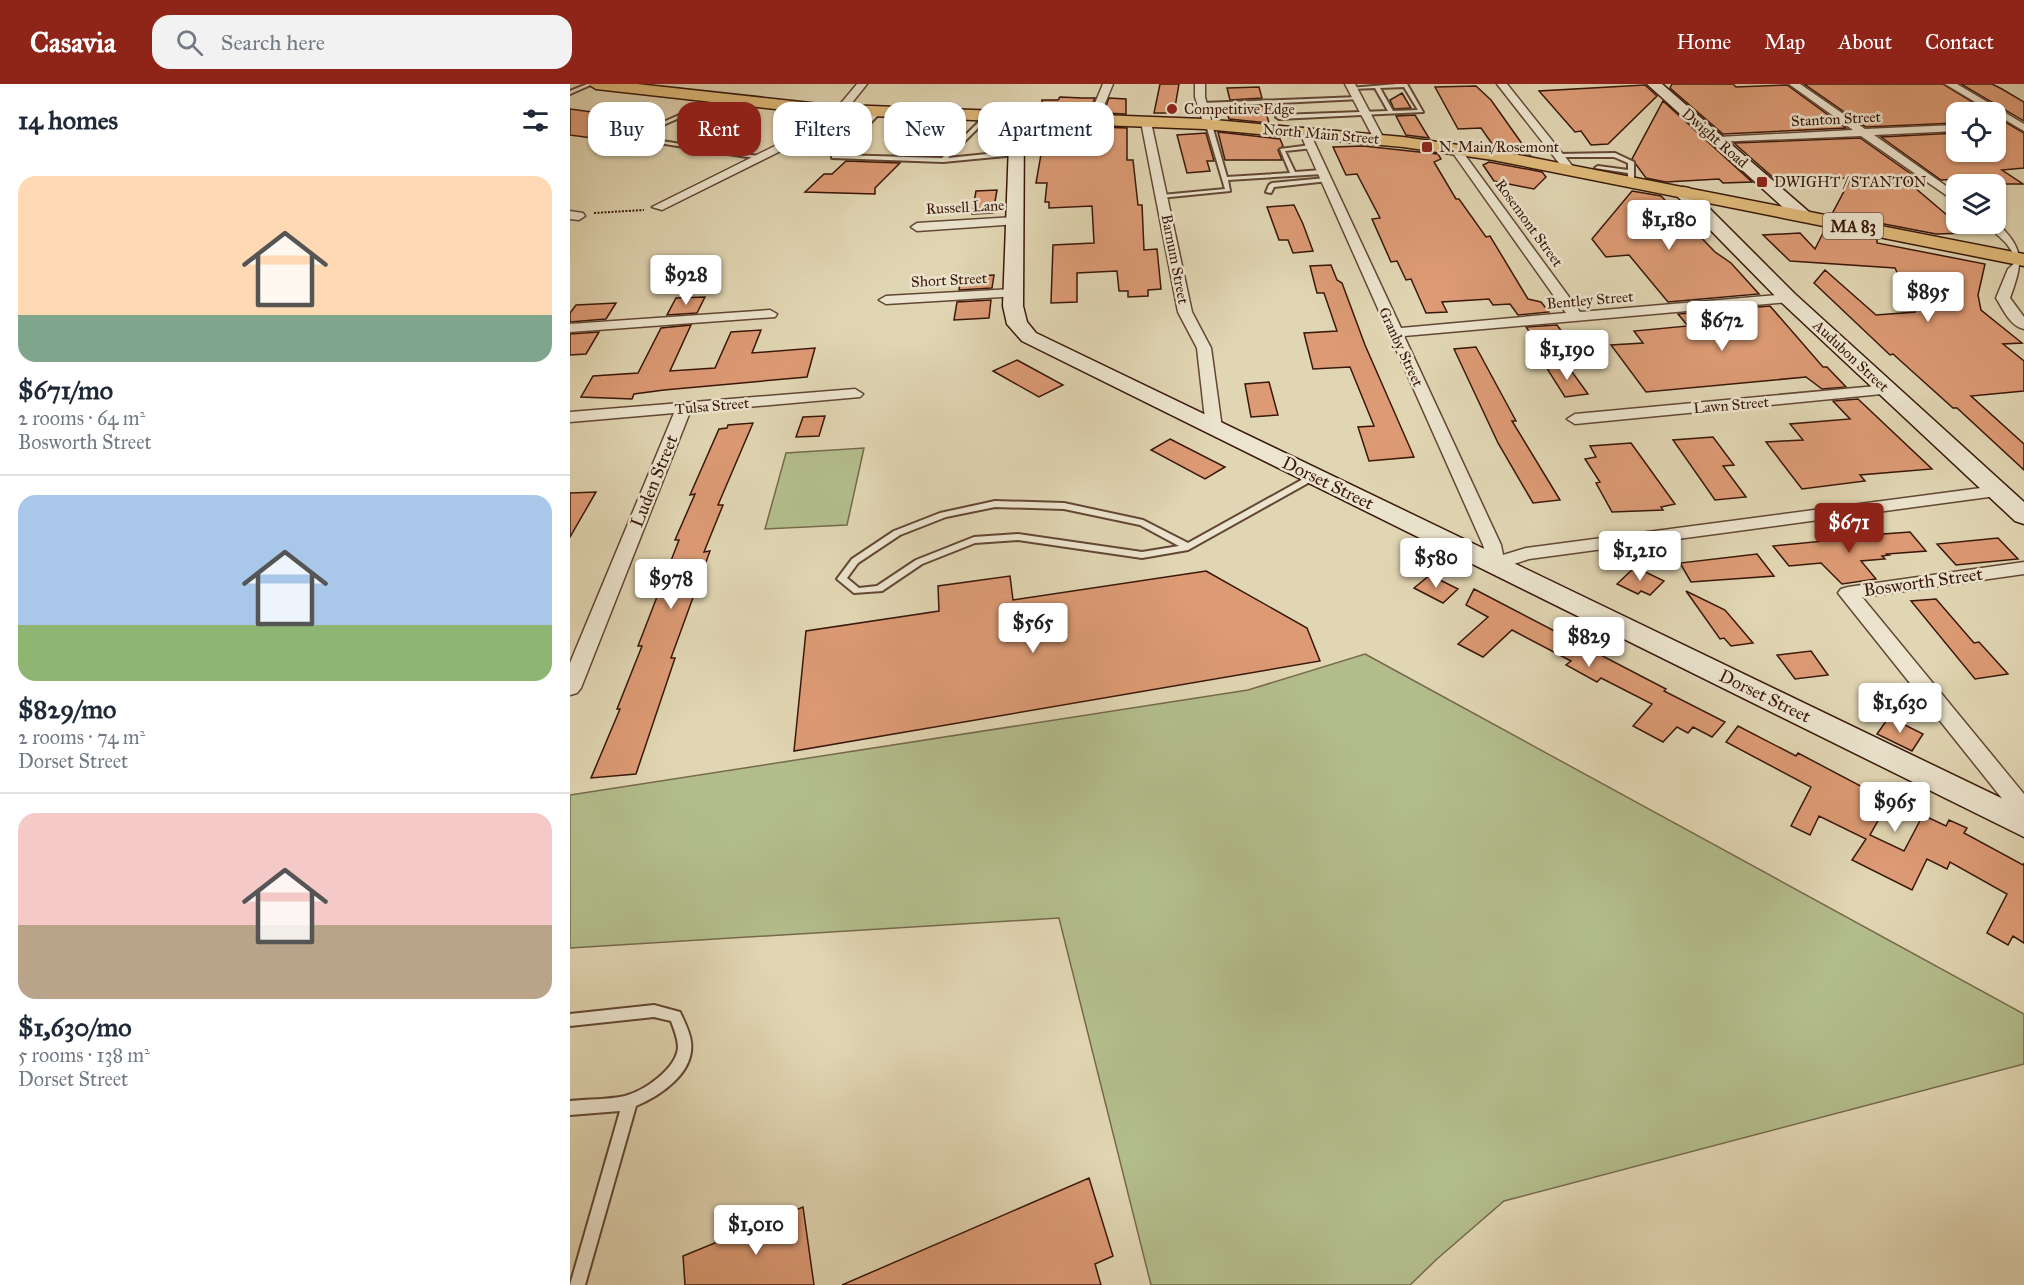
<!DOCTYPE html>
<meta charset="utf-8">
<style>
:root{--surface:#fff;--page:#f2f2f3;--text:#1f2937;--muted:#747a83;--line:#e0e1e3;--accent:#8f2418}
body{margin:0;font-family:"IM FELL Great Primer",serif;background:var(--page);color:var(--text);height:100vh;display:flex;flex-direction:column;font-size:22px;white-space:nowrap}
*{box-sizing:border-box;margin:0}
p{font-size:20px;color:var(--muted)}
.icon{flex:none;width:33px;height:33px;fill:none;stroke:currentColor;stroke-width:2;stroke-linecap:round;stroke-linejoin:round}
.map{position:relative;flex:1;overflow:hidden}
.sheet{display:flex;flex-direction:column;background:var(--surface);width:570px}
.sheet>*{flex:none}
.guide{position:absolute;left:18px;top:18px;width:570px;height:54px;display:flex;gap:12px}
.fabs{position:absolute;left:1376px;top:18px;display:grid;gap:12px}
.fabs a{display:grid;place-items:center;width:60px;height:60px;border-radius:12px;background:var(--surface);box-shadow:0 2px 4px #0004;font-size:30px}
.price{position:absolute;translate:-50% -51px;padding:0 14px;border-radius:6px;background:#fff;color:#222;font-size:20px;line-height:39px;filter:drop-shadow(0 2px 3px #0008)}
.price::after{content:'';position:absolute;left:50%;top:36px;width:18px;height:14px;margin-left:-9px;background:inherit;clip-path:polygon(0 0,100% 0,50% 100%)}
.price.on{background:var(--accent);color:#fff}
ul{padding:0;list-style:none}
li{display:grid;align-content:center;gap:12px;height:318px;padding:0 18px}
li+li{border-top:2px solid var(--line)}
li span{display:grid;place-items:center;height:186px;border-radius:18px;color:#555}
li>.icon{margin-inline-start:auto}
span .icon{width:108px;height:108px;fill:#fffc;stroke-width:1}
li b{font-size:26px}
h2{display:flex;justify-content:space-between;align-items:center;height:72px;padding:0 18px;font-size:26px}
.chip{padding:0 21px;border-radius:18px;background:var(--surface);box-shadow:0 2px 4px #0004;font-size:21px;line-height:54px}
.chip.on{background:var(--accent);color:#fff}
header{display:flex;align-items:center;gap:36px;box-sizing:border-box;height:84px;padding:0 30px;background:var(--accent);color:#fff}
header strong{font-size:28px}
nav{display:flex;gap:33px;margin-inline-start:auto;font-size:21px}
.search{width:420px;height:54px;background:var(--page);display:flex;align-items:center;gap:15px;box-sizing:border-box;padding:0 21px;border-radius:18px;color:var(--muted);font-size:22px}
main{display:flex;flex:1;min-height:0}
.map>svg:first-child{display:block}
.green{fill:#b3bd8c;stroke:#766a4b;stroke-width:1.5}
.building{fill:#dd9b75;stroke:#39170a;stroke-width:1.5}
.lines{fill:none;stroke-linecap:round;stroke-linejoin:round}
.lane-casing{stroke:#634734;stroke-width:4}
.street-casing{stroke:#634734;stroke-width:3}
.secondary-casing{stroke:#39170a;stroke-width:3}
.primary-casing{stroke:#39170a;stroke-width:3}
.path{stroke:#39170a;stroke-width:2;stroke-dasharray:2 1.5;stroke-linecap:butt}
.lane{fill:#ece4ce;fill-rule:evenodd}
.street{fill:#ece4ce;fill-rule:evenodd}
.secondary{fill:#ece4ce;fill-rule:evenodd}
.primary{fill:#e0bb7a;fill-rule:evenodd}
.poi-dot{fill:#8f2418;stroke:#ece4ce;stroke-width:2}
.labels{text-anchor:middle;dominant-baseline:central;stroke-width:5;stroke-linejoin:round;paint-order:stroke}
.far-poi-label{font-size:15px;fill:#39170a;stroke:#ece4ce;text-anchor:start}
.far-street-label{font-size:15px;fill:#39170a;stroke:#ece4ce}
.shield{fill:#ece4ce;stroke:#6f5445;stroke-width:1.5}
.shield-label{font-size:16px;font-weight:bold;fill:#39170a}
.street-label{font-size:18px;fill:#39170a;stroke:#ece4ce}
</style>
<header>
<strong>Casavia</strong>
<div class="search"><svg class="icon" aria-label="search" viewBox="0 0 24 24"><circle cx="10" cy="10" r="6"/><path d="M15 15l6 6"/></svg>Search here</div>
<nav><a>Home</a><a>Map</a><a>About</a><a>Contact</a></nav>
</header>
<main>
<section class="sheet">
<h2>14 homes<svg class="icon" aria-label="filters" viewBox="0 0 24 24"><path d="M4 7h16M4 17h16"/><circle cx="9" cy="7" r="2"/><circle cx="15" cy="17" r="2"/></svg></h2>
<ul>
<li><span style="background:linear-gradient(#ffd9b3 75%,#7fa58c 0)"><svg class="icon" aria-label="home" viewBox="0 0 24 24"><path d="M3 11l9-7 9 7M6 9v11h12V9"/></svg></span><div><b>$671/mo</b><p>2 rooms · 64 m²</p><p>Bosworth Street</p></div></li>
<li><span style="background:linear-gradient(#a9c7e8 70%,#8fb573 0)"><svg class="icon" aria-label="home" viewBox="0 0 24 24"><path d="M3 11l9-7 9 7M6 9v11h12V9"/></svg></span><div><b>$829/mo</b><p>2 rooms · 74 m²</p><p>Dorset Street</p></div></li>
<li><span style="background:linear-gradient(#f6c9c9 60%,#b9a48a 0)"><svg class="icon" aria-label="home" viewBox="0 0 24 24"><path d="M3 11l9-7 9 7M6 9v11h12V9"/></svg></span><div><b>$1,630/mo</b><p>5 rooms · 138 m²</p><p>Dorset Street</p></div></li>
</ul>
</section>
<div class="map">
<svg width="1454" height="1201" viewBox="0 0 1454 1201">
<rect width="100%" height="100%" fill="#e1d6b3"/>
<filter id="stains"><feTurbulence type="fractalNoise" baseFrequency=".00333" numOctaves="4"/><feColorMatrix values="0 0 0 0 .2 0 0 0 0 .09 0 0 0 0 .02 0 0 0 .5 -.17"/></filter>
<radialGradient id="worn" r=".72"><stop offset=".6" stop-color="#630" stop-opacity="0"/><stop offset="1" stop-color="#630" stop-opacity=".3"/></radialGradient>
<path class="green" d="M 294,364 L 277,441 L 195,445 L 216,369 Z
M 795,570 L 1454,930 L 1454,980 L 934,1117 L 867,1175 L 840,1201 L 581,1201 L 489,834 L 0,864 L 0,711 L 678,606 Z"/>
<path class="building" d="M 590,0 L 609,0 L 604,29 L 584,29 Z
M 1102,0 L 1163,0 L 1166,3 L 1217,1 L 1276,44 L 1153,50 L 1100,4 Z
M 1234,0 L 1373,0 L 1419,28 L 1386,28 L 1386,39 L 1296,43 Z
M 1391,0 L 1422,0 L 1432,5 L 1454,18 L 1454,37 Z
M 1075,1 L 1087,12 L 1038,60 L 1021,61 L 1011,47 L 1005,48 L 969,7 Z
M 906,2 L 921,16 L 960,71 L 925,64 L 911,44 L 888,45 L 865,3 Z
M 689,3 L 692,14 L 660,16 L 657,4 Z
M 832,9 L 841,24 L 824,25 L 820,16 Z
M 490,13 L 513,14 L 525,14 L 519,28 L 472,26 L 472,16 L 488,16 Z
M 539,14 L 556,15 L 556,30 L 533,29 Z
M 1093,17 L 1182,98 L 1153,99 L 1149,95 L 1096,98 L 1076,94 L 1062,75 Z
M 694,22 L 699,39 L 659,35 L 656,24 Z
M 0,25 L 66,34 L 22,54 L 0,51 Z
M 845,31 L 859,54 L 836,51 L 826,32 Z
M 1425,32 L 1454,49 L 1454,84 L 1432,86 L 1453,100 L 1399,100 L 1390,95 L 1371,96 L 1311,53 L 1386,49 L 1386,68 L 1425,68 Z
M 471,41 L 557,44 L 557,76 L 563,76 L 568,121 L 572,121 L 574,166 L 587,165 L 591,205 L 578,206 L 578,212 L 558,213 L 558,207 L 549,207 L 547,187 L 507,189 L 507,218 L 481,219 L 483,161 L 524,159 L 522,122 L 479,124 L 479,118 L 475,118 L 477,99 L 466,99 L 473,59 L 470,59 Z
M 648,48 L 710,55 L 713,62 L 708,66 L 712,76 L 655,76 Z
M 636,49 L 644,77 L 637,77 L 640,87 L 617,89 L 607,51 Z
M 1290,54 L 1351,97 L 1337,97 L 1398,149 L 1366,150 L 1262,130 L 1281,94 L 1207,97 L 1164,59 Z
M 793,62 L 868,70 L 871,75 L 864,78 L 886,115 L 889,115 L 916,153 L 920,152 L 958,215 L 971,218 L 979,228 L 948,231 L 940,220 L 923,221 L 919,215 L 872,218 L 877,228 L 856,229 L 841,195 L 836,196 L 827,177 L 821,178 L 802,135 L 810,134 L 787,90 L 776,91 L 763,63 Z
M 276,77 L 330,79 L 305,104 L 305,110 L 235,108 L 254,90 L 262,90 Z
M 919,78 L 972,88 L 976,93 L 964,105 L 924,97 L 913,81 Z
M 427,106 L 423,129 L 402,130 L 406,107 Z
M 1062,107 L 1091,112 L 1145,168 L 1161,179 L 1189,210 L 1098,218 L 1059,171 L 1036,173 L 1022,155 Z
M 724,121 L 733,140 L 743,167 L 723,169 L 718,156 L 709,156 L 697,123 Z
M 1255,145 L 1307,155 L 1307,159 L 1415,180 L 1408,211 L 1411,226 L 1452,259 L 1433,260 L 1454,277 L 1454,307 L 1401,312 L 1454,360 L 1454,386 L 1387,324 L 1383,324 L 1323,270 L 1320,271 L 1244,199 L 1255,186 L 1306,231 L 1345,228 L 1325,184 L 1220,177 L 1193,151 L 1230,149 L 1245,165 Z
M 761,181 L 767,196 L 772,199 L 795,261 L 844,373 L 799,377 L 788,343 L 804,342 L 780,283 L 743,285 L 734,249 L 767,247 L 754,209 L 747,209 L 740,182 Z
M 424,191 L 422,204 L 389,206 L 391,193 Z
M 135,213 L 127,229 L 97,231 L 106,214 Z
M 421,216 L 419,234 L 384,236 L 387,218 Z
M 46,219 L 36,235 L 0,238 L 0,229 L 6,221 Z
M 1200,222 L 1253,283 L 1257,283 L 1276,303 L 1252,305 L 1236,293 L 1076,308 L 1041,261 L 1073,259 L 1064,247 L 1118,242 L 1108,230 Z
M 121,241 L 100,287 L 145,284 L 161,248 L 191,246 L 182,269 L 245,264 L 237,293 L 94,306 L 64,310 L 62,315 L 11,313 L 23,292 L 68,289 L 91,244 Z
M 987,241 L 1004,265 L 973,268 L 956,243 Z
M 29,248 L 16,270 L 0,271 L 0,250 Z
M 906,263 L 946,337 L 942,337 L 990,416 L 963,419 L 928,359 L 884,265 Z
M 447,276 L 493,301 L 469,313 L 423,287 Z
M 997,281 L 1018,310 L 995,313 L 976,283 Z
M 699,298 L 708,331 L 681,333 L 675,300 Z
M 1288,315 L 1362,385 L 1290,391 L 1295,397 L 1232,405 L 1196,358 L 1233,356 L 1220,340 L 1280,335 L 1263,317 Z
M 255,332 L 249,352 L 226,353 L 233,333 Z
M 183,339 L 148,421 L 153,421 L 134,468 L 140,467 L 101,574 L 105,574 L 66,690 L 21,694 L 50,625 L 47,625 L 72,562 L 68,562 L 109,456 L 105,456 L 125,410 L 120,411 L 149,345 L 157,344 L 158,341 Z
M 1143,353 L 1164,381 L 1153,382 L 1176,413 L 1145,416 L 1103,356 Z
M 600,355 L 655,383 L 635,395 L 581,366 Z
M 1061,359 L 1105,420 L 1091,423 L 1093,426 L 1042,428 L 1026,399 L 1030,398 L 1015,375 L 1026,373 L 1020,362 Z
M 26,408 L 0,453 L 0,409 Z
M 1340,448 L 1356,467 L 1317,470 L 1319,471 L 1312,472 L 1315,475 L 1291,477 L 1306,495 L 1272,500 L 1251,479 L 1219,482 L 1203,462 L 1275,455 L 1273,453 Z
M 1428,454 L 1448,475 L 1386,481 L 1367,460 Z
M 1187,470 L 1204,492 L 1121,498 L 1110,479 Z
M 1065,483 L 1094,497 L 1080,511 L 1071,507 L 1068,510 L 1047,500 Z
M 636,487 L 737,544 L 750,577 L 224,667 L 236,547 L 369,527 L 368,502 L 440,492 L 443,516 Z
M 860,491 L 888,505 L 873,519 L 844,504 Z
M 904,505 L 1096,605 L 1094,607 L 1155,638 L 1142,653 L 1123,643 L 1118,649 L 1107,643 L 1093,658 L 1063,642 L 1082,620 L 1031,594 L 1027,598 L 996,581 L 1001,577 L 942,546 L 913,573 L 888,560 L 918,533 L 896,521 Z
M 1116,507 L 1155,526 L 1183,559 L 1161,562 L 1154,554 L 1150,555 Z
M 1366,515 L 1404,559 L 1409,558 L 1438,590 L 1405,595 L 1341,517 Z
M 1241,567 L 1258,591 L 1225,595 L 1207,571 Z
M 1319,633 L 1353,650 L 1342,667 L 1307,650 Z
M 1168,642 L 1226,672 L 1228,669 L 1319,717 L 1300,751 L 1334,767 L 1353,731 L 1376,742 L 1379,736 L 1397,744 L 1394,749 L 1453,781 L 1454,779 L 1454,859 L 1443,852 L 1438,861 L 1417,849 L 1437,810 L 1380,778 L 1377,785 L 1357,775 L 1342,806 L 1282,776 L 1296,755 L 1249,732 L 1240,751 L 1221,742 L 1241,703 L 1156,658 Z
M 519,1094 L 543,1172 L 525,1180 L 531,1201 L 272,1201 Z
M 233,1123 L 244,1201 L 115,1201 L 113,1172 Z"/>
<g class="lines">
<g class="lane-casing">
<path id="lane" d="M 17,0 L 23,0 L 0,10 L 0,7 Z
M 827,0 L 837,0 L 853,28 L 709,35 L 706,33 L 709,31 L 818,27 L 805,4 L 782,5 L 780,4 ZM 834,3 L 848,26 L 823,27 L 810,4 Z
M 788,13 L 790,15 L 632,23 L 629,21 L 632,19 Z
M 148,14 L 150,16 L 66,53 L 188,72 L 191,74 L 190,75 L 57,54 Z
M 308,26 L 310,29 L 269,71 L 372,74 L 417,30 L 419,33 L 378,74 L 446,67 L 449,69 L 446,71 L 373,78 L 262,74 L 262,72 Z
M 639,39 L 642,41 L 657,93 L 720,89 L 710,65 L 741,61 L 743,62 L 743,64 L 715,67 L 725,88 L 752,86 L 755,88 L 752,90 L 658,96 L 660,107 L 590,114 L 589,113 L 592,111 L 655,105 L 636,41 Z
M 989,70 L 1045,69 L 1064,78 L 1064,98 L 1061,100 L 1058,98 L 1058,89 L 1025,84 L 1028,82 L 1058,86 L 1058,79 L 1044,73 L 987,73 L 987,71 Z
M 756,94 L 759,96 L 758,97 L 704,103 L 701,109 L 696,108 L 699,101 L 702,99 Z
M 744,389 L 748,392 L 747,394 L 618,466 L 572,474 L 448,456 L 405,459 L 352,480 L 312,507 L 284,509 L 267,495 L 282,475 L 324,447 L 370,429 L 425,417 L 494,419 L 573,436 L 618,459 ZM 425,423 L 494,425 L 570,441 L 609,462 L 572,468 L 448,450 L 404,453 L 346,476 L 307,502 L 289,504 L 277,494 L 288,479 L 330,451 L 376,433 Z
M 84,921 L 110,928 C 114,937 120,948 121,958 C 125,989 90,1012 66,1022 L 15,1201 L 0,1201 L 50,1027 L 0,1031 L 0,1017 C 18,1015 37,1016 55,1012 C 74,1007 106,985 108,964 C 108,954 104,946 101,937 L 84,933 L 0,942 L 0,930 Z"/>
</g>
<g class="street-casing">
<path id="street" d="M 287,0 L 297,0 L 265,40 L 92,126 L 82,123 L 257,36 Z
M 533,0 L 543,0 L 528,36 L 519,38 L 518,36 Z
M 625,0 L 635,0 L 635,13 L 643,43 L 634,41 L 625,13 Z
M 775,0 L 785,0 L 814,55 L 813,57 L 804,55 Z
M 927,0 L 937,0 L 1004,84 L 1004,88 L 996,88 Z
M 1219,0 L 1230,0 L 1295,45 L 1386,41 L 1386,47 L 1304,51 L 1386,109 L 1386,118 L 1291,52 L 1144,58 L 1143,56 L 1148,53 L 1283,46 Z
M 1375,0 L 1387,0 L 1454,40 L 1454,47 Z
M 576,35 L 581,38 L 622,228 L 641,264 L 652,344 L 644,349 L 636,344 L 627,264 L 608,228 L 571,38 Z
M 734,44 L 739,47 L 831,244 L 996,229 L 880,65 L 885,62 L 889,63 L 1010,228 L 1218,210 L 1225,214 L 1218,218 L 834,252 L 931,461 L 933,471 L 956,464 L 1426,402 L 1435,407 L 1426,412 L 959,475 L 926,486 L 919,484 L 913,461 L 729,47 Z
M 0,127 L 13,129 L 15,132 L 9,136 L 0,135 Z
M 445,133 L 449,134 L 449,140 L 347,147 L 341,143 L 347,139 Z
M 1425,137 C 1454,164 1454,176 1440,214 L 1454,233 L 1454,245 C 1440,242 1433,225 1426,214 L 1438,185 L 1448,176 L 1436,159 L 1416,140 L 1425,140 Z
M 443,205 L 448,206 L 448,212 L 316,220 L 309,216 L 316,212 Z
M 200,226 L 207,230 L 205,233 L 0,248 L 0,240 Z
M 1317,301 L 1322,303 L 1325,306 L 1322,309 L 1005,340 L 997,335 L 1005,330 Z
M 285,305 L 293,310 L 290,313 L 120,328 L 11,604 L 7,609 L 0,611 L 0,579 L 104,329 L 0,338 L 0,328 Z
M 1454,478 L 1454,490 L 1292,513 L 1454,710 L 1454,735 L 1446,732 L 1268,509 L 1271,505 L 1278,503 Z"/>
</g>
<g class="secondary-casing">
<path id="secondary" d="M 1077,0 L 1092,0 L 1239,128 L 1242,132 L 1239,136 L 1227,136 Z
M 447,29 L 454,33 L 453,222 L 457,238 L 466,249 L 1454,725 L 1454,753 L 452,257 L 437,240 L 433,222 L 440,33 Z
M 1113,103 L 1119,104 L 1225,210 L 1454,418 L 1454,440 L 1445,437 L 1211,218 L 1107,112 L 1105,108 Z"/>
</g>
<g class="primary-casing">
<path id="primary" d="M 18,0 L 67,0 L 250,20 L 634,35 L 833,53 L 923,66 L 1454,170 L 1454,182 L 923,76 L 833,63 L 634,45 L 250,30 L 26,5 Z"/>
</g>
<path class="path" d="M 24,129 L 74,126"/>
<use href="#lane" class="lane"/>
<use href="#street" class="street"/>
<use href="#secondary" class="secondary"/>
<use href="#primary" class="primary"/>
</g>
<g class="poi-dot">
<circle cx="602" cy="25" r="6"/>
<rect x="851" y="57" width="12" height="12" rx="3"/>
<rect x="1186" y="92" width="12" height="12" rx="3"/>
</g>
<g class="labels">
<g class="far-poi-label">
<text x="614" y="25">Competitive Edge</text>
<text x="869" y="63">N. Main/Rosemont</text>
<text x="1204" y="98">DWIGHT / STANTON</text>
</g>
<g class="far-street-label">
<text transform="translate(1266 35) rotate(-3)">Stanton Street</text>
<text transform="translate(751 50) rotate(5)">North Main Street</text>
<text transform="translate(1145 54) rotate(41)">Dwight Road</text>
<text transform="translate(395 123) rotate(-3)">Russell Lane</text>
<text transform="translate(959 139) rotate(54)">Rosemont Street</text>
<text transform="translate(605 175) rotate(79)">Barnum Street</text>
<text transform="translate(379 196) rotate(-3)">Short Street</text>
<text transform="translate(1020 216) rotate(-5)">Bentley Street</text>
<text transform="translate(831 263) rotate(65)">Granby Street</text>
<text transform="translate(1281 272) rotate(43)">Audubon Street</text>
<text transform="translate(1161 321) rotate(-5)">Lawn Street</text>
<text transform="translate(142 322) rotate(-5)">Tulsa Street</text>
</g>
<rect class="shield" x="1253" y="129" width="60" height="26" rx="4.5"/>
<g class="shield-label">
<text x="1283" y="142">MA 83</text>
</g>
<g class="street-label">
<text transform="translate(84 397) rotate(-68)">Luden Street</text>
<text transform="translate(758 399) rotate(26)">Dorset Street</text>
<text transform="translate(1353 498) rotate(-8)">Bosworth Street</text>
<text transform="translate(1195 612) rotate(26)">Dorset Street</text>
</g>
</g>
<rect width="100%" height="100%" filter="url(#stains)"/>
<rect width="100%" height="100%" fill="url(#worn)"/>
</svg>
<div class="fabs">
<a><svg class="icon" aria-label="locate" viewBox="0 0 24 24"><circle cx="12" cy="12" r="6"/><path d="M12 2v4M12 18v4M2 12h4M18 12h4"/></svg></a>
<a><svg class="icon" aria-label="layers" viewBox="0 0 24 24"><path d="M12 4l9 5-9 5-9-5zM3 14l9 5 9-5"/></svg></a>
</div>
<b class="price" style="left:1099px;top:167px">$1,180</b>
<b class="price" style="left:116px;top:222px">$928</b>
<b class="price" style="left:1358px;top:239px">$895</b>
<b class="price" style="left:1152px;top:268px">$672</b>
<b class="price" style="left:997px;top:297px">$1,190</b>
<b class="price on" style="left:1279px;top:470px">$671</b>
<b class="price" style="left:1070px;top:498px">$1,210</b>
<b class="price" style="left:866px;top:505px">$580</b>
<b class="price" style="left:101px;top:526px">$978</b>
<b class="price" style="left:463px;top:570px">$565</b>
<b class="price" style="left:1019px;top:584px">$829</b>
<b class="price" style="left:1330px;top:650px">$1,630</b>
<b class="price" style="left:1325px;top:749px">$965</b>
<b class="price" style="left:186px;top:1172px">$1,010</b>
<div class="guide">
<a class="chip">Buy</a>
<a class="chip on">Rent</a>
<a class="chip">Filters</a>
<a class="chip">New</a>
<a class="chip">Apartment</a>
</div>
</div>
</main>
